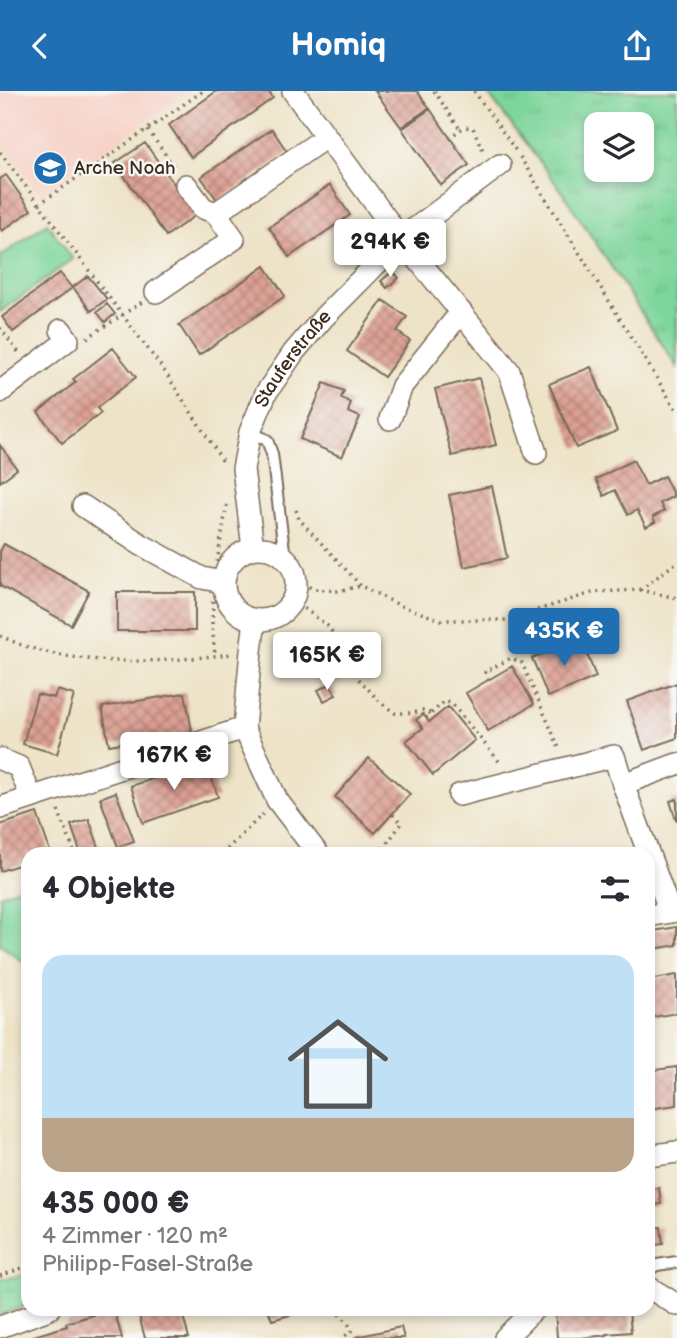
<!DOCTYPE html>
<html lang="de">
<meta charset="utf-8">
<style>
:root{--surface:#fff;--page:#f7f7f7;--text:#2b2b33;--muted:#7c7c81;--line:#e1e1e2;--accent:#1f6fb2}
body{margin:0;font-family:"Balsamiq Sans",sans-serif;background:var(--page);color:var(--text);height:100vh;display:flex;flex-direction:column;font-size:26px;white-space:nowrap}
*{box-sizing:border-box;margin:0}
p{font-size:23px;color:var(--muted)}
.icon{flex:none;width:38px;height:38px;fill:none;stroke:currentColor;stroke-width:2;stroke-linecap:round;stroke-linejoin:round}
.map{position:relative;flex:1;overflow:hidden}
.drawer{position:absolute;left:21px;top:756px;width:634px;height:469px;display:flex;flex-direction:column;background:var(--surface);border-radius:21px;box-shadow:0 4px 10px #0003}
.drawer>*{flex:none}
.tools{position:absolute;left:584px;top:21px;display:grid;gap:14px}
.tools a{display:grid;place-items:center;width:70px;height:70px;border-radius:14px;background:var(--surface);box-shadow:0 4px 10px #0003;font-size:35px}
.price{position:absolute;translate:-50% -60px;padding:0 16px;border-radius:7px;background:#fff;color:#222;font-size:23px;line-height:46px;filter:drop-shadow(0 2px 4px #0008)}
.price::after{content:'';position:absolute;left:50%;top:42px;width:21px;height:16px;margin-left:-10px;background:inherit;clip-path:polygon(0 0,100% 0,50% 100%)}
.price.selected{background:var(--accent);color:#fff}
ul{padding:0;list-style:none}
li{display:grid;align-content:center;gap:14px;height:371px;padding:0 21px}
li+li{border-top:2px solid var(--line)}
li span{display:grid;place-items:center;height:217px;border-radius:21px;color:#555}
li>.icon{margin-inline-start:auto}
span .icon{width:126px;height:126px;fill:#fffc;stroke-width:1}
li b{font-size:30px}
h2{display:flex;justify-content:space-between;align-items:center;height:84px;padding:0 21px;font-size:30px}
header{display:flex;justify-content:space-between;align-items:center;height:91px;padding:0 21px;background:var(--accent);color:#fff;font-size:32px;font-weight:700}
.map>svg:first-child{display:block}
.built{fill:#f7d1c7}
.grass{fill:url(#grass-tufts);stroke:#5c805c;stroke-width:2;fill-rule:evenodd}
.park{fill:#7cd59a;stroke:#5c805c;stroke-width:2}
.building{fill:url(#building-cross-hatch)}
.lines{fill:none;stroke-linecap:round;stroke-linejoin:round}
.lane-casing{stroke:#7a6b59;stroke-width:14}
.street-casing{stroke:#7a6b59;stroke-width:24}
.path{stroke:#7a6b59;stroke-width:3.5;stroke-dasharray:2 5;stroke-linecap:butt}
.lane{stroke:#fff;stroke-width:10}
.street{stroke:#fff;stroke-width:21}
.labels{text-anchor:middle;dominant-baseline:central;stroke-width:5;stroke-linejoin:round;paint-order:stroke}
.poi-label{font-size:19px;fill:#3b2a1e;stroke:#f6f6f2;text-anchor:start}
.street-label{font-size:19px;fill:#3b2a1e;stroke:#f6f6f2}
</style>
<header><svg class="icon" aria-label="back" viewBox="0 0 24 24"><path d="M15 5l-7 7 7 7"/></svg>Homiq<svg class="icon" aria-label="share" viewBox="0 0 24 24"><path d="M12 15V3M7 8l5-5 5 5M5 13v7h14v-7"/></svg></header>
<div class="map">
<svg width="677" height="1247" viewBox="0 0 677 1247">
<defs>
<pattern id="grass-tufts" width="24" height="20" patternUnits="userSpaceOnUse" patternTransform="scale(1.75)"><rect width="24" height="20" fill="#7cd59a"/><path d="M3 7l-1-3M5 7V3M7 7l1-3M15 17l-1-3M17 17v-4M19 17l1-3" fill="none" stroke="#6cb784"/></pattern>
<pattern id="building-cross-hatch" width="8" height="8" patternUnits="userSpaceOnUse" patternTransform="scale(1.75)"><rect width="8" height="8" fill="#dc9f93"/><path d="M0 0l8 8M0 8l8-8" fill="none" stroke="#b48277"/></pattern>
</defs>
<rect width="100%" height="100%" fill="#f6f6f2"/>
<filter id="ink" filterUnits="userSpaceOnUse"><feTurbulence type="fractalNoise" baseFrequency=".0143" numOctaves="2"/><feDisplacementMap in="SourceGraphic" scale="14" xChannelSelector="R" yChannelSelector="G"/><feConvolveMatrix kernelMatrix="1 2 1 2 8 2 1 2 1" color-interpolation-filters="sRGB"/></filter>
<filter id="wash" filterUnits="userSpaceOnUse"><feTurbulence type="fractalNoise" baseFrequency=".00686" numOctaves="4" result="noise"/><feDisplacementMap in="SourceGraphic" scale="28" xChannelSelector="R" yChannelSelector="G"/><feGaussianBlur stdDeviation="1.57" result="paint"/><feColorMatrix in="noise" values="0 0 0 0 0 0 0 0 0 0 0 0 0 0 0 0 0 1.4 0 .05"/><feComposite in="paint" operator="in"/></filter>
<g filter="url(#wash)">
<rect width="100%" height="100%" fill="#eee3c7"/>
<path class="built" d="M 0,0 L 190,0 L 41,104 L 0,50 Z"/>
<path class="grass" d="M 486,0 L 677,0 L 677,276 L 563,102 ZM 597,33 L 642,33 L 642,79 L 597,79 Z
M 28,1182 L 28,1214 L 0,1224 L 0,1188 L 20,1185 Z"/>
<path class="park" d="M 47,132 L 73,168 L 0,221 L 0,166 Z
M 28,793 L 28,875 L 0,853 L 0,804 Z"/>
<g id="blocks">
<path class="building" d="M 217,0 L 268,0 L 273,7 L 191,66 L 169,34 Z
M 375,0 L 417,0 L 429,17 L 401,36 Z
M 430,18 L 469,74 L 441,94 L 402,38 Z
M 272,38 L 288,62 L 218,110 L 201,86 Z
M 145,52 L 196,124 L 166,145 L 115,72 Z
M 6,84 L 31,119 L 2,140 L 0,137 L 0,88 Z
M 330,94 L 350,124 L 289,166 L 269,136 Z
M 265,175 L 285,205 L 199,264 L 179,234 Z
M 393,180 L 399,187 L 387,197 L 381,190 Z
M 60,182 L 72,197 L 13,241 L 2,226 Z
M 88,185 L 107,208 L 91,220 L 73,196 Z
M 383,209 L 407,226 L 397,240 L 410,250 L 384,286 L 347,260 Z
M 107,213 L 115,223 L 105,231 L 97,221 Z
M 113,257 L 136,286 L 97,317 L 101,322 L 62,352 L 38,321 L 76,291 L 73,288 Z
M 591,276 L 617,340 L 576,357 L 549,293 Z
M 479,287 L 496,354 L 452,365 L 435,298 Z
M 324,292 L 344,300 L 341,307 L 351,312 L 348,321 L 360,326 L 342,366 L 300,348 Z
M 0,354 L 17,378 L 0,391 Z
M 633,369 L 646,394 L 664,385 L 674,405 L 660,412 L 664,420 L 653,426 L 655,431 L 646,436 L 637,419 L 628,424 L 615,399 L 604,405 L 596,388 Z
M 492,395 L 507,467 L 464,476 L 449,404 Z
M 4,453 L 89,500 L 71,534 L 0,495 L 0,460 Z
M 117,501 L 195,501 L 195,540 L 117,540 Z
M 581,548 L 596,586 L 548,606 L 532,567 Z
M 512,575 L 534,613 L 488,640 L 466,602 Z
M 677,592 L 677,647 L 644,659 L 627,610 Z
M 330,593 L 336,604 L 324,610 L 318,599 Z
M 57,599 L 74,604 L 57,663 L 23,653 L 37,603 L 54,607 Z
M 185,602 L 192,640 L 109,654 L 102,616 Z
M 448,616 L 475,649 L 433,684 L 406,650 L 423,637 L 416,629 L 423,623 L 429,631 Z
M 369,667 L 410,703 L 375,742 L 335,706 Z
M 206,670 L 218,706 L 143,732 L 131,695 Z
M 116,701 L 134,750 L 118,756 L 100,707 Z
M 677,708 L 677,729 L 676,729 L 670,710 Z
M 37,722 L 51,763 L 28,763 L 28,771 L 0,780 L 0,734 Z
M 89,728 L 101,762 L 99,763 L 81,763 L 71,734 Z
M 677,836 L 677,854 L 648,859 L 648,841 Z
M 677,884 L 677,922 L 648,927 L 648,889 Z
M 677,976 L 677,1014 L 648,1018 L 648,980 Z
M 659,1097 L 661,1113 L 648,1115 L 648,1098 Z
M 661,1136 L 663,1153 L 648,1155 L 648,1138 Z
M 114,1218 L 122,1247 L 27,1247 L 67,1235 L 66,1232 Z
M 137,1218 L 181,1218 L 189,1247 L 145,1247 Z
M 190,1218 L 232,1218 L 232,1219 L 209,1225 L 207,1220 L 191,1224 Z
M 268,1218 L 308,1218 L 308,1219 L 272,1229 Z
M 555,1218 L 629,1218 L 631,1241 L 607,1243 L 607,1244 L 581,1247 L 557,1247 Z
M 401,1236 L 404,1247 L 356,1247 L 356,1246 Z"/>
</g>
</g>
<g filter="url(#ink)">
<use href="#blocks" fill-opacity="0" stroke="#7a6b59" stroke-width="2"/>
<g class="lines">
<g class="lane-casing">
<path id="lane" d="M 250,341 L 267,349 L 272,363 L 285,467
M 648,1179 L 657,1174 L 677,1171"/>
</g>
<g class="street-casing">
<g id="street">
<path d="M 293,0 L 401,148 L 509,280 L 536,362"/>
<path d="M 186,94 L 203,117 L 216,122"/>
<path d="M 156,201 L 234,148 L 216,122 L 326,46"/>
<path d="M 0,301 L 68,249 L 61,239"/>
<path d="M 390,328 L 402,295 L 461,221"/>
<path d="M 83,415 L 140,453 L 202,487 L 223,491"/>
<circle cx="260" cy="493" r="36"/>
<path id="s1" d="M 253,457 L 243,378 L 250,341 L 266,302 L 294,261 L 324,226 L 401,148 L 500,74"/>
<path d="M 255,530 L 251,560 L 244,637 L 277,709 L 318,763"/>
<path d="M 0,668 L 19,676 L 31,706"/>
<path d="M 623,693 L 677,673"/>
<path d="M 459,704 L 614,665 L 623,693 L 670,821"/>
<path d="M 0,717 L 244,637"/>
<path d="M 648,825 L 677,820"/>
<path d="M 648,1065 L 677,1061"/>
<path d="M 648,1196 L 677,1214"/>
<path d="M 0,1236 L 49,1218"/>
<path d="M 505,1247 L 534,1218"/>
</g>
</g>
<path class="path" d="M 434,0 L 460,38
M 474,0 L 516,60
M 148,39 L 175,77
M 449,47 L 464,36 L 473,37 L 484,62
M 0,61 L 163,278 L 222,369 L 225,370
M 520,66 L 677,320
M 39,113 L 203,0
M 0,237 L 19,262
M 87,247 L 142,211
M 296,419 L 299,428 L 361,495
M 217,471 L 227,413
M 296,490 L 314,498 L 338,500 L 361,495 L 399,514 L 441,529 L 506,529 L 595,501 L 640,499 L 677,507
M 640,499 L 677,471
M 293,509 L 329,536 L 358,587 L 381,612 L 395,622 L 413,622 L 422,619 L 430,622
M 213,510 L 212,533 L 215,565
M 0,545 C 10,549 20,554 31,557 C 95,576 166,571 231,563
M 489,589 L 485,581 L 511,567 L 522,572 L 560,659
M 426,627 L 445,610 L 452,613 L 502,674
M 58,719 L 75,763
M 222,763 L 263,723
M 379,763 L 402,732 L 392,723
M 0,1185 L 28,1175
M 334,1218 L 348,1232 L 352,1240 L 342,1247"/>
<use href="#lane" class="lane"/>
<use href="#street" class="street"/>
</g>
</g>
<defs>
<g id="school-disc" transform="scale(1.75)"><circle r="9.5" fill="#1f6fb2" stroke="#f6f6f2"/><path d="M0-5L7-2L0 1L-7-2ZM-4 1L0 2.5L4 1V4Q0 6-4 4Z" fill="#fff"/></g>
</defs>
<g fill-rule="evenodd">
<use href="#school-disc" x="50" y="77"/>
</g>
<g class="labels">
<g class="poi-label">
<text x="74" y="77">Arche Noah</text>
</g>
<g class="street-label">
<text stroke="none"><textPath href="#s1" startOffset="203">Stauferstraße</textPath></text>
</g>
</g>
</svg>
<div class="tools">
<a><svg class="icon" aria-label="layers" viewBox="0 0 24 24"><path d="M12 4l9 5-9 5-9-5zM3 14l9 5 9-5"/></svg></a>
</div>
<b class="price" style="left:390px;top:188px">294K €</b>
<b class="price selected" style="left:564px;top:577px">435K €</b>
<b class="price" style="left:327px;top:601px">165K €</b>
<b class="price" style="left:174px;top:701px">167K €</b>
<section class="drawer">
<h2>4 Objekte<svg class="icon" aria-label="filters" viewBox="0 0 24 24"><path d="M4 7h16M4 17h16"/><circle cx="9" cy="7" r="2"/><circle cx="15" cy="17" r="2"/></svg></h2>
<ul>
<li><span style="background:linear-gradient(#bfe0f5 75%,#b9a48a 0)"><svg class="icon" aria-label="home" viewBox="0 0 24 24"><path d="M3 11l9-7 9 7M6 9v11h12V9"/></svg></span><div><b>435 000 €</b><p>4 Zimmer · 120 m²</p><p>Philipp-Fasel-Straße</p></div></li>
</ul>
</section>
</div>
